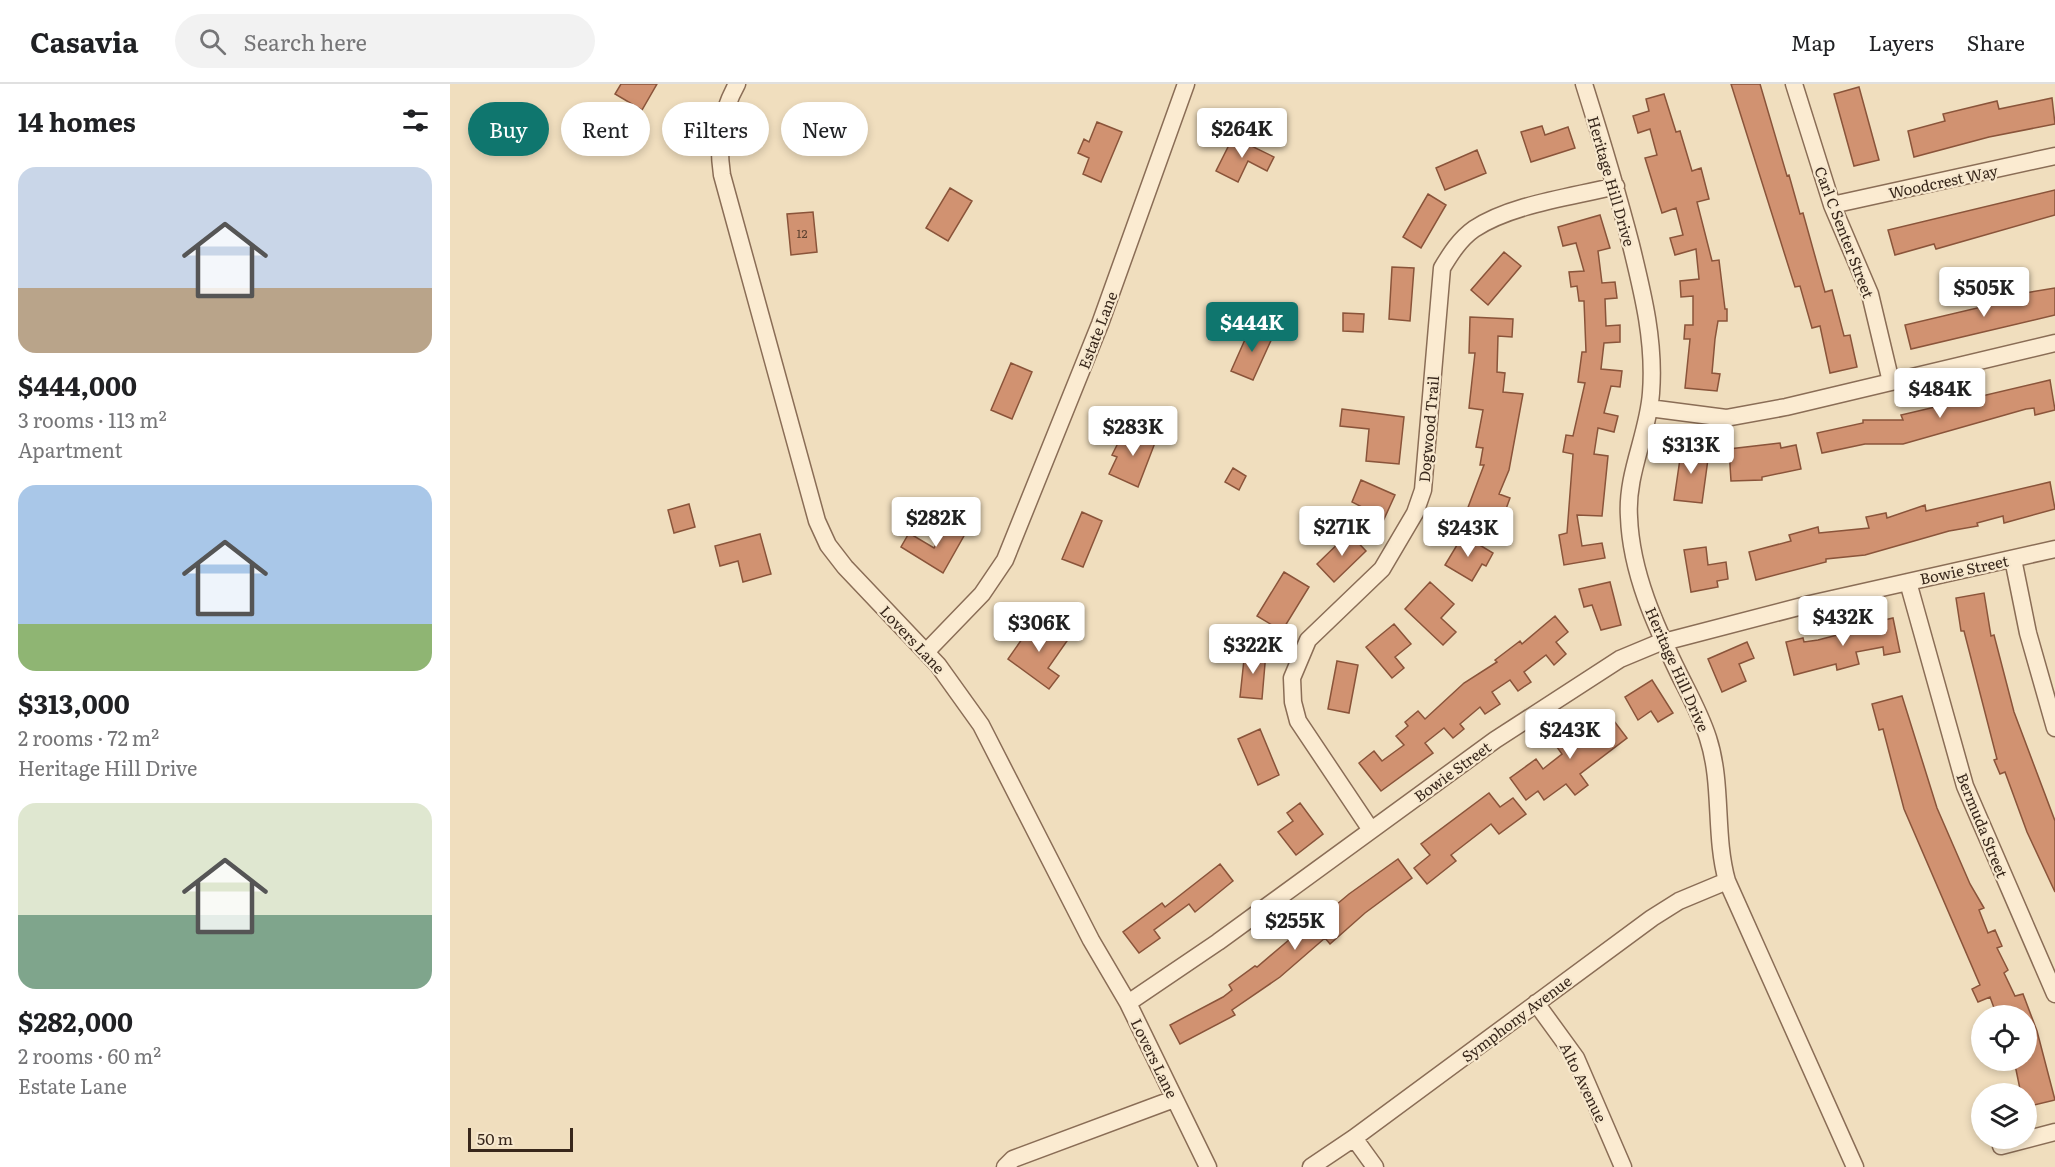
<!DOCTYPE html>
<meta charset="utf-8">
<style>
:root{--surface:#fff;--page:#f2f2f2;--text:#202124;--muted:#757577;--line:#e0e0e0;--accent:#0f766e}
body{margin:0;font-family:Literata,serif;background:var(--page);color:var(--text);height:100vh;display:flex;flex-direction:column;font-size:22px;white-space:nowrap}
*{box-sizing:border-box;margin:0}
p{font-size:20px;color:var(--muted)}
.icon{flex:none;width:33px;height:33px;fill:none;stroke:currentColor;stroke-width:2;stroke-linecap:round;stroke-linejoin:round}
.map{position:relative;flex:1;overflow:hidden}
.drawer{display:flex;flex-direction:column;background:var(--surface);width:450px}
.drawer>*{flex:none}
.top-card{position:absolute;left:18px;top:18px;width:570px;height:54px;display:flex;gap:12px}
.tools{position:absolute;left:1521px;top:921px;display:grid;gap:12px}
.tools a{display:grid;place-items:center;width:66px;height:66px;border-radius:50%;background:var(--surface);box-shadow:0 3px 9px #0003;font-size:30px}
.scale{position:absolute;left:18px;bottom:15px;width:105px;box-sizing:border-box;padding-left:6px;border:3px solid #38271b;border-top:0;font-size:16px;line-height:21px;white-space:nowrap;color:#38271b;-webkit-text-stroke:4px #f7e8ce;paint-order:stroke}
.price{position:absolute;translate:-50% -51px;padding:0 14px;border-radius:6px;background:#fff;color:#222;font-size:20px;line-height:39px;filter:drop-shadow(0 2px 3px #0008)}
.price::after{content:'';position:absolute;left:50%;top:36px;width:18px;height:14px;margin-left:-9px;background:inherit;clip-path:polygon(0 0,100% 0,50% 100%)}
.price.selected{background:var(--accent);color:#fff}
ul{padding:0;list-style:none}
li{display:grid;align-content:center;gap:12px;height:318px;padding:0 18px}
li span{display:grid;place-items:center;height:186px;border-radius:18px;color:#555}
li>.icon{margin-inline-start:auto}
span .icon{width:108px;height:108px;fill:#fffc;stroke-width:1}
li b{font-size:26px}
h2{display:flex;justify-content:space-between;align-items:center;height:72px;padding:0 18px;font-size:26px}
.pill{padding:0 21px;border-radius:27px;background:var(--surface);box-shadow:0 3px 9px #0003;font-size:21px;line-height:54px}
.pill.selected{background:var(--accent);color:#fff}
header{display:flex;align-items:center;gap:36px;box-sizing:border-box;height:84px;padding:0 30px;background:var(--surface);border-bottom:2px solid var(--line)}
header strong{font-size:28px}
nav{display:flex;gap:33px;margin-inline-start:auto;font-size:21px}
.search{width:420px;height:54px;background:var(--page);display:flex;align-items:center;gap:15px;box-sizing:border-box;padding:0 21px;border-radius:33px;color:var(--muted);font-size:22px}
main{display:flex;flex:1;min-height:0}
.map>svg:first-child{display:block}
.building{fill:#d19271;stroke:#8a543a;stroke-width:1.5}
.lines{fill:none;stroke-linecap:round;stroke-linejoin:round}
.minor-casing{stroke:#8a6d56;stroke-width:19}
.minor{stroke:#fbebd1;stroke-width:16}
.labels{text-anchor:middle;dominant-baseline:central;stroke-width:4.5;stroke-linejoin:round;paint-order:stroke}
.number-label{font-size:12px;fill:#5e4230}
.street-label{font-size:15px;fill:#38271b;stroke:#f7e8ce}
</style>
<header>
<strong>Casavia</strong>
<div class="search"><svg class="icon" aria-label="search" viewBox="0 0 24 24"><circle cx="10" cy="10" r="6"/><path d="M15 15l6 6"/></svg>Search here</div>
<nav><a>Map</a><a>Layers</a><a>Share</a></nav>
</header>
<main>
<section class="drawer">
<h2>14 homes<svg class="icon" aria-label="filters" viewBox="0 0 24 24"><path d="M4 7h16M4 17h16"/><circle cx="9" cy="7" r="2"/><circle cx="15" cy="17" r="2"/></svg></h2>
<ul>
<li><span style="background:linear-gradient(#c9d6e8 65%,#b9a48a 0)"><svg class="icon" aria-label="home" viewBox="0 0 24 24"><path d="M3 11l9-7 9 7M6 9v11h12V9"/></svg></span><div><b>$444,000</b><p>3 rooms · 113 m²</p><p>Apartment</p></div></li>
<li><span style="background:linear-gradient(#a9c7e8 75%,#8fb573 0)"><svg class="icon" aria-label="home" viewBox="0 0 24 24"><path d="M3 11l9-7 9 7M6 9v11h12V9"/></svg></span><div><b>$313,000</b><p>2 rooms · 72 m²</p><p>Heritage Hill Drive</p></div></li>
<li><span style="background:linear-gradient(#dfe7d0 60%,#7fa58c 0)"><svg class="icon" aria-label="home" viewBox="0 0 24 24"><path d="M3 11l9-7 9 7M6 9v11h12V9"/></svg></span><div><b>$282,000</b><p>2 rooms · 60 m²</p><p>Estate Lane</p></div></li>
</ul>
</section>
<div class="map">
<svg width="1605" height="1083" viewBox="0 0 1605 1083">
<rect width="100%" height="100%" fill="#f0debe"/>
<path class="building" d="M 171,0 L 207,0 L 192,26 L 165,10 Z
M 1281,0 L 1310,0 L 1337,92 L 1339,91 L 1350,130 L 1353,129 L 1375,208 L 1382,206 L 1394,252 L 1400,251 L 1407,283 L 1380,289 L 1370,242 L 1362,244 L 1350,202 L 1345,203 Z
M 1409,3 L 1429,76 L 1404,82 L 1384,10 Z
M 1214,10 L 1226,48 L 1230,47 L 1242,87 L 1251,84 L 1259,115 L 1247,118 L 1262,177 L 1269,176 L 1275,225 L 1277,225 L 1277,237 L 1268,237 L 1265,255 L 1262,289 L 1270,290 L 1267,307 L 1235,304 L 1240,255 L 1234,255 L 1235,241 L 1243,241 L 1243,212 L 1231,213 L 1230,197 L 1249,195 L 1246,165 L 1225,171 L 1220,154 L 1233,151 L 1226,124 L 1212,129 L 1195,74 L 1207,71 L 1200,45 L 1188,49 L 1183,32 L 1199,27 L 1196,15 Z
M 1602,14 L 1605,40 L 1539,53 L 1464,73 L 1458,47 L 1495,37 L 1493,30 L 1547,17 L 1549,25 Z
M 647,38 L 672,48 L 651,98 L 633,90 L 639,74 L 628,69 L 634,55 L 639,58 Z
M 1092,42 L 1095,51 L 1118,43 L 1125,64 L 1081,78 L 1071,48 Z
M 783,53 L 824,73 L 817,87 L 798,77 L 788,98 L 766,87 Z
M 1027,66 L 1036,89 L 995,106 L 986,84 Z
M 500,104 L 522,117 L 498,157 L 476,144 Z
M 1605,106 L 1605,131 L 1486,165 L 1484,160 L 1445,171 L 1438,146 Z
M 978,110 L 996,121 L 971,164 L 953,153 Z
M 363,128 L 367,168 L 341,171 L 337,130 Z
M 1150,131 L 1160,164 L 1148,167 L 1152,199 L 1165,198 L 1167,214 L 1155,215 L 1156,242 L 1170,241 L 1170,258 L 1154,259 L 1151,285 L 1172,287 L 1170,303 L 1161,302 L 1154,329 L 1168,332 L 1164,348 L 1148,344 L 1144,370 L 1158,372 L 1152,432 L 1127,431 L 1132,462 L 1152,459 L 1155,474 L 1114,481 L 1109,451 L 1117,449 L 1123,370 L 1113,368 L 1116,351 L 1123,352 L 1135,299 L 1128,298 L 1132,268 L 1136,268 L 1134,217 L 1129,217 L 1127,202 L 1121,203 L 1119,188 L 1134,187 L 1126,159 L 1113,162 L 1108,143 Z
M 1054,168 L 1071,182 L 1038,221 L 1021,206 Z
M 942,183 L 964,184 L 960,237 L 939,235 Z
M 1605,204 L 1605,231 L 1461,265 L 1455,241 L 1540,221 L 1539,218 L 1569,210 Z
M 893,229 L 914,230 L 913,248 L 893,247 Z
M 1020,233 L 1063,235 L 1062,253 L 1048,252 L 1047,288 L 1055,289 L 1053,308 L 1073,310 L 1059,386 L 1049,410 L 1060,414 L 1048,447 L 1014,434 L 1034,381 L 1030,381 L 1033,364 L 1026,363 L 1033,326 L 1019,324 L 1025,269 L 1019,269 Z
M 801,242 L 823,252 L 803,296 L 781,287 Z
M 561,279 L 582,288 L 562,335 L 541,326 Z
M 1600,296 L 1605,326 L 1585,331 L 1584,324 L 1576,325 L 1453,360 L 1415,360 L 1372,369 L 1367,349 L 1413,339 L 1413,336 L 1453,336 L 1451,331 Z
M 892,325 L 954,333 L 949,380 L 916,377 L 919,345 L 890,342 Z
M 690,343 L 708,351 L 688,403 L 659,390 L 667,373 L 662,371 L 670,355 L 682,361 Z
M 1330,359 L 1331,364 L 1346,361 L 1351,385 L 1312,393 L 1312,396 L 1281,397 L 1279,365 Z
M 1232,361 L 1253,364 L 1252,374 L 1258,375 L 1252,419 L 1224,416 Z
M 783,384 L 796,392 L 789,406 L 775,398 Z
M 911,396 L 945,411 L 930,444 L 927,442 L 924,446 L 905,438 L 912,423 L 902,418 Z
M 1600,398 L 1605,425 L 1554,439 L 1553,432 L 1527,439 L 1528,442 L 1499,447 L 1415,471 L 1376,475 L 1376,478 L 1306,496 L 1299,468 L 1341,457 L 1339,451 L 1368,443 L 1369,449 L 1419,444 L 1416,433 L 1436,429 L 1437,434 L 1475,421 L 1476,427 Z
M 239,420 L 245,443 L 224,449 L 218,426 Z
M 632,428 L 652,437 L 633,483 L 612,475 Z
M 498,441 L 515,450 L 493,489 L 451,463 L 459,449 L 484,464 Z
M 899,449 L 916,467 L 884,498 L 867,480 Z
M 310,450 L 321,490 L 293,498 L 288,477 L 270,482 L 265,462 Z
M 1013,451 L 1043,469 L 1036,482 L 1032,480 L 1022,497 L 995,481 Z
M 1256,463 L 1258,481 L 1276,478 L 1278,495 L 1267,497 L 1268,503 L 1241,508 L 1234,466 Z
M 834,488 L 859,503 L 832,547 L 807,532 Z
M 980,498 L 1004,520 L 991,534 L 1006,548 L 993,561 L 955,525 Z
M 1160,498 L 1171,541 L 1151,546 L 1142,521 L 1134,523 L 1129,505 Z
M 1534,509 L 1541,552 L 1544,551 L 1564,628 L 1605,737 L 1605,808 L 1577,748 L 1555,688 L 1550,690 L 1544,676 L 1547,675 L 1514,547 L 1511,547 L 1506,514 Z
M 1105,532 L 1118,548 L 1106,558 L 1116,570 L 1104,581 L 1096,571 L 1074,588 L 1081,598 L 1068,607 L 1060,596 L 1042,608 L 1050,620 L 1035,630 L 1030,623 L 1010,640 L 1014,645 L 1003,654 L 994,644 L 975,659 L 983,669 L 931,707 L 909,679 L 924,667 L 932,677 L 954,661 L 946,652 L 958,642 L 955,638 L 968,627 L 975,635 L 1014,599 L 1047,578 L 1045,576 L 1070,557 L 1072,560 Z
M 1443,534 L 1450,568 L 1434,571 L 1433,563 L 1406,568 L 1409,580 L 1387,586 L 1386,580 L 1344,591 L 1336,558 L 1353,554 L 1354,558 L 1368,556 L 1414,544 L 1413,541 Z
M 586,535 L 617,557 L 598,584 L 609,592 L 599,605 L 558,575 Z
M 944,540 L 961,560 L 945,573 L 954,584 L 942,594 L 916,563 Z
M 1297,558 L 1304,574 L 1289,580 L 1296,597 L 1272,608 L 1258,575 Z
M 795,566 L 816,568 L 812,615 L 790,613 Z
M 887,577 L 908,581 L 899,629 L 878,625 Z
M 1202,596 L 1223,629 L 1208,638 L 1201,627 L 1188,636 L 1175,613 Z
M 1452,612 L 1487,724 L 1520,800 L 1534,824 L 1529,826 L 1538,849 L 1545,846 L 1552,862 L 1547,864 L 1558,886 L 1554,889 L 1565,912 L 1573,910 L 1587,947 L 1605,1016 L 1576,1023 L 1576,1010 L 1571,1010 L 1564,976 L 1576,976 L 1576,932 L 1547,932 L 1540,913 L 1528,918 L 1522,905 L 1530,901 L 1454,725 L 1433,645 L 1429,646 L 1422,620 Z
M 1140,633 L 1148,643 L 1161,633 L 1177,654 L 1130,690 L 1138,701 L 1125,711 L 1116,700 L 1094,716 L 1088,707 L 1076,716 L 1060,694 L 1086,675 L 1093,685 L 1112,670 L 1104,659 Z
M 810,645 L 829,691 L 808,701 L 788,655 Z
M 1039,709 L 1050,723 L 1063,714 L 1076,730 L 1049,750 L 1041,740 L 1001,771 L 1006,777 L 977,800 L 964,784 L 980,771 L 971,760 Z
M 850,719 L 873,750 L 846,771 L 828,748 L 843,737 L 837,729 Z
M 948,775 L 962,794 L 915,829 L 880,860 L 875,854 L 830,893 L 782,926 L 785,931 L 730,960 L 720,941 L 773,913 L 782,906 L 779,901 L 805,882 L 807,883 L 853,844 L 855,847 L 899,810 Z
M 770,780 L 783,797 L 745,828 L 739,820 L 704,846 L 710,854 L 689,869 L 673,848 L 712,819 L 715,823 Z"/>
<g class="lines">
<g class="minor-casing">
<path id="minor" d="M 287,0 C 270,31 267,56 272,91 L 367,437 L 378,461 L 395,483 L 488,581 L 531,641 L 641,856 L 678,919 L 758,1083
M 1134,0 C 1151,54 1167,107 1181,161 C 1193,210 1205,258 1201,309 C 1198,351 1176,390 1179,433 C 1181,489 1206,543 1230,592 C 1240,612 1251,632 1258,654 C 1273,700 1264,751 1277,797 L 1405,1083
M 1344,0 L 1382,121 L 1420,210 L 1441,298
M 1382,121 L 1605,72
M 1199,324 L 1276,334 L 1336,323 L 1605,259
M 1563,475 L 1578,549 L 1605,644
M 1458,498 L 1515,702 L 1605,910
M 476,568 L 532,510 L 555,476 L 650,240 L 736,0
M 921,746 L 848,637 L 843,618 L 842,594 L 858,556 L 932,485 L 965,429 L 973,406 L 992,184 C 1001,169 1010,155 1024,145 C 1062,120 1122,113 1166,102
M 678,919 L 768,858 L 1045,656 L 1170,575 L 1206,560 L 1360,520 L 1605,465
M 1086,919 L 1126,974 L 1173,1083
M 904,1054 L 925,1083
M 1551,1062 L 1605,1048
M 555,1083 L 563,1075 L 724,1015
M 861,1083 L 904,1054 L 1202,834 L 1229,817 L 1277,797"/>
</g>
<use href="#minor" class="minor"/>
</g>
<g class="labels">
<g class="number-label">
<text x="352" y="149">12</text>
</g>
<g class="street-label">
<text transform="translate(1162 97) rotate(74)">Heritage Hill Drive</text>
<text transform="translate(1493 97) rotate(-12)">Woodcrest Way</text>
<text transform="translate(1395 148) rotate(69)">Carl C Senter Street</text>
<text transform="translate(647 246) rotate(-69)">Estate Lane</text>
<text transform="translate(978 345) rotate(-85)">Dogwood Trail</text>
<text transform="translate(1514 485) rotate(-12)">Bowie Street</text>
<text transform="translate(463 555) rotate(47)">Lovers Lane</text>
<text transform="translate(1228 585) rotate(66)">Heritage Hill Drive</text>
<text transform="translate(1002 687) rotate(-36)">Bowie Street</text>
<text transform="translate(1533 741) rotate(68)">Bermuda Street</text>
<text transform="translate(1066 934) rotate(-37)">Symphony Avenue</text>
<text transform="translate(705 974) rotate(64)">Lovers Lane</text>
<text transform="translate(1134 998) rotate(64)">Alto Avenue</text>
</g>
</g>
</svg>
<div class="tools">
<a><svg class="icon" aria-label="locate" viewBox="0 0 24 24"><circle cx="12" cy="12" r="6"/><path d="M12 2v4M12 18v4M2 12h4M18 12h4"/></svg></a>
<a><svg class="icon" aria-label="layers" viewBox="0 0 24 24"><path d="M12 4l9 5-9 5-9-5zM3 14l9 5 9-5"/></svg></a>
</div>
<div class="scale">50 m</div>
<b class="price" style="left:792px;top:75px">$264K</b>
<b class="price" style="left:1534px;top:234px">$505K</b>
<b class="price selected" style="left:802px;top:269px">$444K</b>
<b class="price" style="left:1490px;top:335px">$484K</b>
<b class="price" style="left:683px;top:373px">$283K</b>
<b class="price" style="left:1241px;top:391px">$313K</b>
<b class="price" style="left:486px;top:464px">$282K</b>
<b class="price" style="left:892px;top:473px">$271K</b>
<b class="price" style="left:1018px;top:474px">$243K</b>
<b class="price" style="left:1393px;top:563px">$432K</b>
<b class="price" style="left:589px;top:569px">$306K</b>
<b class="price" style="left:803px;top:591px">$322K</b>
<b class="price" style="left:1120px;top:676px">$243K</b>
<b class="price" style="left:845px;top:867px">$255K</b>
<div class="top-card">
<a class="pill selected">Buy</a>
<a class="pill">Rent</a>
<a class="pill">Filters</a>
<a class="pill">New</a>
</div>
</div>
</main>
